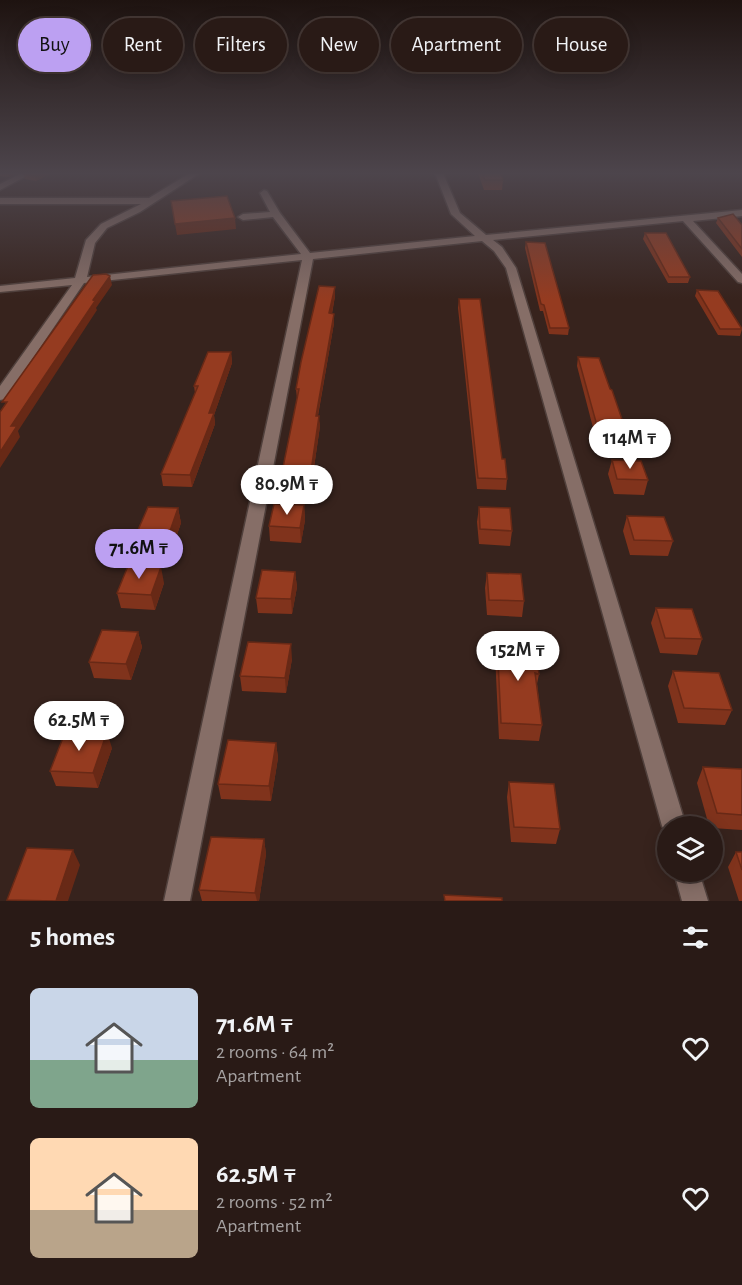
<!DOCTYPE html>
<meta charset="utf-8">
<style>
:root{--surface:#291a16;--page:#352723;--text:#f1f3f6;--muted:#a5a1a1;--line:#453835;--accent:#bca0f2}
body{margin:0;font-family:"Alegreya Sans",sans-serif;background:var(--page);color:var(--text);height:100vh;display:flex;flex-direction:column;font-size:22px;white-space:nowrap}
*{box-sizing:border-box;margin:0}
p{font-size:20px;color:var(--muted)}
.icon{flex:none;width:33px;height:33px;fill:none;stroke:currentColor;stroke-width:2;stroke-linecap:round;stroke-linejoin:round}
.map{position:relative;height:901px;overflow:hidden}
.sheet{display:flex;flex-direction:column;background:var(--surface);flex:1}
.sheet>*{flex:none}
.hud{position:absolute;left:18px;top:18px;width:706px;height:54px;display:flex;gap:12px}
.buttons{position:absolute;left:657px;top:816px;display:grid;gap:12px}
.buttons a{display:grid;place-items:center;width:66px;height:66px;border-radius:50%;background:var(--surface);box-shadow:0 3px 15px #0003,0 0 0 2px var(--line);font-size:30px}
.price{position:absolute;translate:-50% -51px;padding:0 14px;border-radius:21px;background:#fff;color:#222;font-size:20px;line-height:39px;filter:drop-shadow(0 2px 3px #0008)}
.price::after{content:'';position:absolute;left:50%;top:36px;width:18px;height:14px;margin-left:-9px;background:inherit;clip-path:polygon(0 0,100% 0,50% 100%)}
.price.on{background:var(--accent);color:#111}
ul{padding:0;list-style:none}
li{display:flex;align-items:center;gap:18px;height:150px;padding:0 30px}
li span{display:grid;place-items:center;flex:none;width:168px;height:120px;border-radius:9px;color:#555}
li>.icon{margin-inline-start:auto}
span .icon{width:72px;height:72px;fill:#fffc;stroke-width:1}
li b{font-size:26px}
h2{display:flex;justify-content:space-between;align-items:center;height:72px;padding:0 30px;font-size:26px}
.pill{padding:0 21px;border-radius:27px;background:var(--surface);box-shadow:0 3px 15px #0003,0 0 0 2px var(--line);font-size:21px;line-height:54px}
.pill.on{background:var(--accent);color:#111}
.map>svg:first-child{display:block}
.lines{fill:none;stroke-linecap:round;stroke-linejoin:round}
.minor-casing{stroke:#50403c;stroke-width:3}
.minor{fill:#866e67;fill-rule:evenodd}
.wall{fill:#80331c}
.shaded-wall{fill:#682916}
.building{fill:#953b20;stroke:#682916;stroke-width:1.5}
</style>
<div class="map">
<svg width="742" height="901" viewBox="0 0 742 901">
<rect width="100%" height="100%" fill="#37231d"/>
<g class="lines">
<g class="minor-casing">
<path id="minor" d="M 22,173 L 32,173 L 0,190 L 0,184 Z
M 190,173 L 200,173 L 140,212 L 107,228 L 95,243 L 87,277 L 301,254 L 273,217 L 243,220 L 238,217 L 243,214 L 270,212 L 260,193 L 264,190 L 267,191 L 280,213 L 310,253 L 475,236 L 451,214 L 435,173 L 443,173 L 460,213 L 486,235 L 742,210 L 742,216 L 693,221 L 742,274 L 742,283 L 738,282 L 683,221 L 493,240 L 502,247 L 516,268 L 686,826 L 668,826 L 668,835 L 662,826 L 506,268 L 494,251 L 482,241 L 313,259 L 190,901 L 164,901 L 302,260 L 84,283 L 5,399 L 0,400 L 0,386 L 72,285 L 0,292 L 0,286 L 75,278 L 86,240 L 101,224 L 141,204 L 0,204 L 0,198 L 149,198 Z
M 674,872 L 699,872 L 708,901 L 682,901 Z"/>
</g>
<use href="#minor" class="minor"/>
</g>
<path class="wall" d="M 0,173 L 17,173 L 9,177 L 0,176 Z
M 26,173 L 51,173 L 36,181 L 25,179 L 24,174 Z
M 478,173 L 501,173 L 503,180 L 502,190 L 484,190 Z
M 718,218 L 742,225 L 742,257 L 716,223 Z
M 645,233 L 690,277 L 688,283 L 668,283 L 643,239 Z
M 526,242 L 569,328 L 568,335 L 549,334 L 543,311 L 540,311 L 525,248 Z
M 335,287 L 335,296 L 332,314 L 334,314 L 334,323 L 318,416 L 320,426 L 311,488 L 282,487 L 281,477 L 297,399 L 296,389 Z
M 697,290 L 742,329 L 740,336 L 718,335 L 695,296 Z
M 459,299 L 507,479 L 506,490 L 477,489 L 458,308 Z
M 231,352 L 232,363 L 214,415 L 215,424 L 192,487 L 163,486 L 161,474 L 195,393 L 194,386 Z
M 578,357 L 610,389 L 627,434 L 624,443 L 597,443 L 577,366 Z
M 612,460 L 648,480 L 644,495 L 614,494 L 608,474 Z
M 304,505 L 305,520 L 301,543 L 270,541 L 269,526 Z
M 479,507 L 512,531 L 510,546 L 479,544 L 477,522 Z
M 178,508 L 181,523 L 173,546 L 142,545 L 138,530 Z
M 627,516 L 673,541 L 668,556 L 630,555 L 623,531 Z
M 295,572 L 297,587 L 292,614 L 258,613 L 256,598 Z
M 487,573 L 524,601 L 522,617 L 487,615 L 485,588 Z
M 164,583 L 155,610 L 121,608 L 117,593 Z
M 656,608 L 702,639 L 697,655 L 660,653 L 651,623 Z
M 138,632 L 142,647 L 131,680 L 94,678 L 89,662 Z
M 497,639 L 539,674 L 537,684 L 542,725 L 539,741 L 499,739 L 495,655 Z
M 292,659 L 286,693 L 242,691 L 240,676 Z
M 673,671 L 732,710 L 725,725 L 678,723 L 668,686 Z
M 276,743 L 278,758 L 271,801 L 221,799 L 218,784 Z
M 112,748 L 98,788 L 56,786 L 50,771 Z
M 703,767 L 742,769 L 742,830 L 712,828 L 712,826 L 709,826 L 697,783 Z
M 509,782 L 560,829 L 556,844 L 511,842 L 507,797 Z
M 264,839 L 266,854 L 259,901 L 202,901 L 199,890 Z
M 736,852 L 742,852 L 742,901 L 739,901 L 728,867 Z"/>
<path class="shaded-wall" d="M 8,173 L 17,173 L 9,177 Z
M 40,173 L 51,173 L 36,181 L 35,176 Z
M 235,218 L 236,229 L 177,235 L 175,224 Z
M 110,276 L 112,285 L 96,308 L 97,310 L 18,431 L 20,437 L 0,468 L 0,452 L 11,426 L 93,300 Z
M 335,287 L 335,296 L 330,323 L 329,313 Z
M 334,314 L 334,323 L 316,426 L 316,416 Z
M 231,352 L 232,363 L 214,415 L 215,424 L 192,487 L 190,475 L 209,413 Z
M 319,416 L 320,426 L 311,488 L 310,478 Z
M 304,505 L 305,520 L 301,543 L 300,528 Z
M 178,508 L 181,523 L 173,546 L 170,531 Z
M 161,567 L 164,583 L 155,610 L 151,595 Z
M 295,572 L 297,587 L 292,614 L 291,599 Z
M 138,632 L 142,647 L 131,680 L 126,664 Z
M 291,644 L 292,659 L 286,693 L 285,678 Z
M 107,732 L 112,748 L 98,788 L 93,773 Z
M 276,743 L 278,758 L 271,801 L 269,786 Z
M 264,839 L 266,854 L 259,901 L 257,901 L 255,893 Z
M 73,850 L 80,865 L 68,901 L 56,901 Z"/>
<path class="building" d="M 26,173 L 40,173 L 35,176 L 24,174 Z
M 482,173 L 501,173 L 503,180 L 485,180 Z
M 227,196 L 235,218 L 175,224 L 171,201 Z
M 733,214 L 742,225 L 742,249 L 718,218 Z
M 645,233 L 666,233 L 690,277 L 669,277 Z
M 526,242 L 545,243 L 569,328 L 550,328 L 544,305 L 541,304 Z
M 106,274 L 110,276 L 93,300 L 95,301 L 11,426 L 17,426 L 0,452 L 0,412 L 7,402 L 2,402 L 93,275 Z
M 319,286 L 335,287 L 329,313 L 334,314 L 316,416 L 319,416 L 310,478 L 281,477 L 299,389 L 296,389 L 301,362 Z
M 697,290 L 718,291 L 742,329 L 720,329 Z
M 459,299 L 480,299 L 502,459 L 505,459 L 507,479 L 478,478 Z
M 208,352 L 231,352 L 209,413 L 214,413 L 190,475 L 161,474 L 198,386 L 194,386 Z
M 578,357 L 599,358 L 610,389 L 612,390 L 627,434 L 599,433 Z
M 612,460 L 641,461 L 648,480 L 617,479 Z
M 274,504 L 304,505 L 300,528 L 269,526 Z
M 148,507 L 178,508 L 170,531 L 138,530 Z
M 479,507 L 510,508 L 512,531 L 480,529 Z
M 627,516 L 664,517 L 673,541 L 634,540 Z
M 128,566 L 161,567 L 151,595 L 117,593 Z
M 262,570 L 295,572 L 291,599 L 256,598 Z
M 487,573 L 521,574 L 524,601 L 489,600 Z
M 656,608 L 692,609 L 702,639 L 665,638 Z
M 102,630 L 138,632 L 126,664 L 89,662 Z
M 497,639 L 534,641 L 539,674 L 535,673 L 542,725 L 501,723 Z
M 248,642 L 291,644 L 285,678 L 240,676 Z
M 673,671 L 719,673 L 732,710 L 684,708 Z
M 66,730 L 107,732 L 93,773 L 50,771 Z
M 228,740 L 276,743 L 269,786 L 218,784 Z
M 703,767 L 742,769 L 742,815 L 717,813 Z
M 509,782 L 554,784 L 560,829 L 514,827 Z
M 211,837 L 264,839 L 255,893 L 199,890 Z
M 27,848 L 73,850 L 56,901 L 7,900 Z
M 736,852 L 742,852 L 742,870 Z
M 444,895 L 502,898 L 502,901 L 445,901 Z"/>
<linearGradient id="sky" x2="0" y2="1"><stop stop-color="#1e1310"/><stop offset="0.58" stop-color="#4d454c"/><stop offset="1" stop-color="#4d454c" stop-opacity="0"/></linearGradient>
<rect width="742" height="299" fill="url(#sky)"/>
</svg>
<div class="buttons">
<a><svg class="icon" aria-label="layers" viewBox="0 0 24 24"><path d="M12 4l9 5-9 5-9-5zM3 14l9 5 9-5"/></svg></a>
</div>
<b class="price" style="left:630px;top:470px">114M ₸</b>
<b class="price" style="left:287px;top:516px">80.9M ₸</b>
<b class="price on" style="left:139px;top:580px">71.6M ₸</b>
<b class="price" style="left:518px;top:682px">152M ₸</b>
<b class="price" style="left:79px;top:752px">62.5M ₸</b>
<div class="hud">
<a class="pill on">Buy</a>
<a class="pill">Rent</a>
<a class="pill">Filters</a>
<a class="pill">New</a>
<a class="pill">Apartment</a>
<a class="pill">House</a>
</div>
</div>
<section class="sheet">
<h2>5 homes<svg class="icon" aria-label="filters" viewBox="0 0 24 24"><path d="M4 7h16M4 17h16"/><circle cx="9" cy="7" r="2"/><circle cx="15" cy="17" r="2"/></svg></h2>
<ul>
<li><span style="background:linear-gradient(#c9d6e8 60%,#7fa58c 0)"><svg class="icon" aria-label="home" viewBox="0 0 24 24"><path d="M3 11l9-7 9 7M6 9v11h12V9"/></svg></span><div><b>71.6M ₸</b><p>2 rooms · 64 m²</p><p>Apartment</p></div><svg class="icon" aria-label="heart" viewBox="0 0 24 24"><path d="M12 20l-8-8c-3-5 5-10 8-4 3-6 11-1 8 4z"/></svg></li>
<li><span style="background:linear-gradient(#ffd9b3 60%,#b9a48a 0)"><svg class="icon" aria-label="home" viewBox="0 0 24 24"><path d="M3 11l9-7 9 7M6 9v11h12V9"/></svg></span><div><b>62.5M ₸</b><p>2 rooms · 52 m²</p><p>Apartment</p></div><svg class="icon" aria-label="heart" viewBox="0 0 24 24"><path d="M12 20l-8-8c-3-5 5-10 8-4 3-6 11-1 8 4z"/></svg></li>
</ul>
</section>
